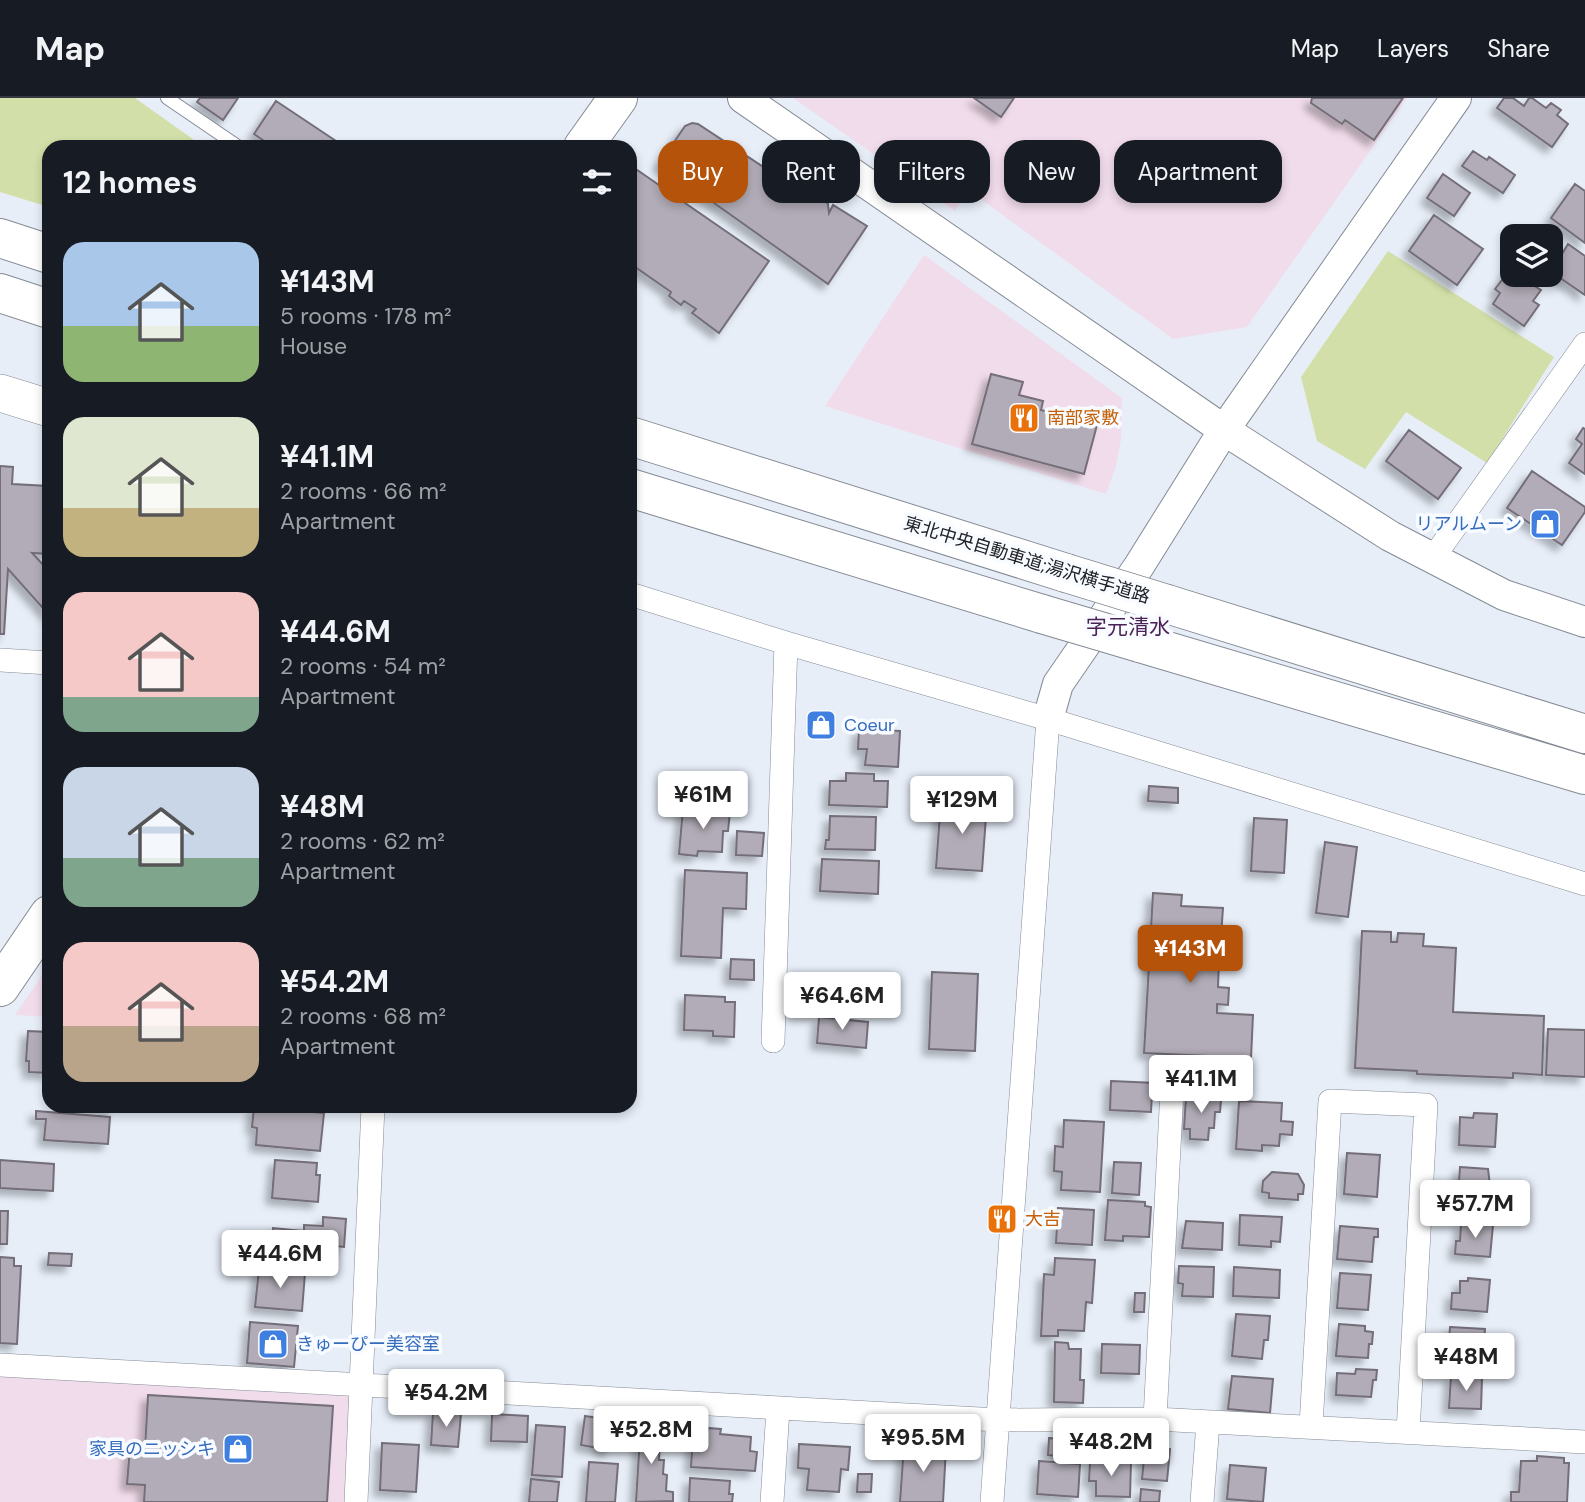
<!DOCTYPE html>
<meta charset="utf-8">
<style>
:root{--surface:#171b24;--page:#242831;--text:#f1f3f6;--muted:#9ea1a6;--line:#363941;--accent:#b45309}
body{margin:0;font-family:"DM Sans","Noto Sans JP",sans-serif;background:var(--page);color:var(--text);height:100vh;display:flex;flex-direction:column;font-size:26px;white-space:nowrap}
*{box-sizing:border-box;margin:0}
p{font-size:23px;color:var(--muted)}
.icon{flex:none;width:38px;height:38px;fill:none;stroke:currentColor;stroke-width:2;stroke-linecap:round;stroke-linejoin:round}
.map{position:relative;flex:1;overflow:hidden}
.sheet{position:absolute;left:42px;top:42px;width:595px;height:973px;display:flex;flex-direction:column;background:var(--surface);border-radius:21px;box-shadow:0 4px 10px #0003}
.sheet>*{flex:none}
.guide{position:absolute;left:658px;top:42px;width:665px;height:63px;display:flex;gap:14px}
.buttons{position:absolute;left:1500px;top:126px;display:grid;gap:14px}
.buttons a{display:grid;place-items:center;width:63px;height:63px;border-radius:14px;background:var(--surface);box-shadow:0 4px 10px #0003;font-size:35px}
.price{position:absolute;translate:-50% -60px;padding:0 16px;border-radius:7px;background:#fff;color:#222;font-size:23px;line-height:46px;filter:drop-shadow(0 2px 4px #0008)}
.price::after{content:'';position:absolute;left:50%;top:42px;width:21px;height:16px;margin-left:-10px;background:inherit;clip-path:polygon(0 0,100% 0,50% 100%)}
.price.current{background:var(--accent);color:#fff}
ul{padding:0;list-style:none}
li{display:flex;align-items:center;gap:21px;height:175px;padding:0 21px}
li span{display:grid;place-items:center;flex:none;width:196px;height:140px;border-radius:21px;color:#555}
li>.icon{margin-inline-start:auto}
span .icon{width:84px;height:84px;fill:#fffc;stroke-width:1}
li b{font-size:30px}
h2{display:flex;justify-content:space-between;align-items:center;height:84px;padding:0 21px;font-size:30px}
.pill{padding:0 24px;border-radius:21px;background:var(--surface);box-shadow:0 4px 10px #0003;font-size:24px;line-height:63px}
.pill.current{background:var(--accent);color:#fff}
header{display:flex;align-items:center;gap:42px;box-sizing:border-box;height:98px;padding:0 35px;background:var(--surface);border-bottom:2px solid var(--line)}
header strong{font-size:33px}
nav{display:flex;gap:38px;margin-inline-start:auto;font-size:24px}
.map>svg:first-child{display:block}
.commercial{fill:#f1dceb}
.green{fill:#d2dfa8}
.building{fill:#b1acb7;stroke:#736e78;stroke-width:2;filter:url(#shadow)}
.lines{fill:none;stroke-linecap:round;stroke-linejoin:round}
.service-casing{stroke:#858b95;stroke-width:14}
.minor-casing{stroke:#858b95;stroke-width:24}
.tertiary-casing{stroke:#858b95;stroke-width:32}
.primary-casing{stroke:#858b95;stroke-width:38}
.trunk-casing{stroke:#858b95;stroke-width:40}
.motorway-casing{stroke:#858b95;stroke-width:40}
.service{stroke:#fff;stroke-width:12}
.minor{stroke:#fff;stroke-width:23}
.tertiary{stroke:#fff;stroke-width:30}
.primary{stroke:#fff;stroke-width:37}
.trunk{stroke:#fff;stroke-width:38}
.motorway{stroke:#fff;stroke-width:38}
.motorway-bridge-casing{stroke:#858b95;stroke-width:40;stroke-linecap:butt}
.motorway-bridge{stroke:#fff;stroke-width:38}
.labels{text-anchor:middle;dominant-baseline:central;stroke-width:7;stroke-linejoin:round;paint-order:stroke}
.food-label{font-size:18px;fill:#c56008;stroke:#f8fbff;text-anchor:start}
.shop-label{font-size:18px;fill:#366cbe;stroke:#f8fbff;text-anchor:end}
.street-label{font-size:18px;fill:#202226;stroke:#f8fbff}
.quarter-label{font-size:21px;fill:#4b2257;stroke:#f8fbff}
</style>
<header>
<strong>Map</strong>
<nav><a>Map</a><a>Layers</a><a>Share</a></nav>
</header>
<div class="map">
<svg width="1585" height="1404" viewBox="0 0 1585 1404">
<defs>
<filter id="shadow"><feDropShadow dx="-6" dy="6" stdDeviation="3.5" flood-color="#0004"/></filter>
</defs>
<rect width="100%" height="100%" fill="#e7eef8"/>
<path class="commercial" d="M 793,0 L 1407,0 L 1247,229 L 1173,241 L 967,91 L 955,113 Z
M 924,157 L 1122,300 L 1121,341 L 1116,368 L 1106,396 L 825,308 Z
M 49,867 L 49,919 L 15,917 Z
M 0,1273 L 350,1292 L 344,1404 L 0,1404 Z"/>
<path class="green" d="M 0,0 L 135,0 L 204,49 L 49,49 L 49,109 L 0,94 Z
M 1388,153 L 1554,259 L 1487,365 L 1406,314 L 1365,371 L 1317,343 L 1301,279 Z"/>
<path class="building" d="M 200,0 L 238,0 L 223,22 L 197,4 Z
M 974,0 L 1014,0 L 1001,19 Z
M 1312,0 L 1403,0 L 1374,42 L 1345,22 L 1342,26 L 1311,5 Z
M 1504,0 L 1513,0 L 1524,8 L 1529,0 L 1532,0 L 1546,10 L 1551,5 L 1561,12 L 1557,17 L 1568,26 L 1552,49 L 1497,10 Z
M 276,3 L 345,49 L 273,49 L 254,36 Z
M 692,25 L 698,26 L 809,99 L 823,100 L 828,106 L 829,115 L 833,107 L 867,128 L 828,186 L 659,66 L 685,28 Z
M 1473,53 L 1487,62 L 1489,59 L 1515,77 L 1503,95 L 1462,68 Z
M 630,67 L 769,163 L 719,235 L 692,215 L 696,211 L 684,203 L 681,207 L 669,198 L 671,194 L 635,169 L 631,175 L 636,178 L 630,186 Z
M 1443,76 L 1470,95 L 1454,118 L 1427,100 Z
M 1575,86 L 1585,93 L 1585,145 L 1551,120 Z
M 1434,117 L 1483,151 L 1457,187 L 1409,153 Z
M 1541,128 L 1560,141 L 1553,150 L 1562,156 L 1568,146 L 1585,158 L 1585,197 L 1550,173 L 1550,138 L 1534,138 Z
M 1512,169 L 1512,177 L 1539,178 L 1533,187 L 1541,192 L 1533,203 L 1539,207 L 1524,228 L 1493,206 L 1500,195 L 1495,191 Z
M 991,276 L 1023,284 L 1019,297 L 1043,303 L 1041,312 L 1097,327 L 1084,376 L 972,346 Z
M 1583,330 L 1585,331 L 1585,376 L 1569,365 L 1582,346 L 1576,341 Z
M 1409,332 L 1461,370 L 1438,401 L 1386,363 Z
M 0,368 L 13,369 L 12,386 L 49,388 L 49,456 L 32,455 L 49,473 L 49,517 L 8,471 L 4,536 L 0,536 Z
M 1532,373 L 1585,409 L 1585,414 L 1562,447 L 1507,410 Z
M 859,631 L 900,633 L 898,669 L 865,667 L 867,651 L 858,651 Z
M 846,675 L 874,676 L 874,683 L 888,683 L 887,709 L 829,707 L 830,683 L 846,683 Z
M 1149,688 L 1178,690 L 1178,705 L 1148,703 Z
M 941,702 L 987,705 L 982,773 L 936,770 Z
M 683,710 L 730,714 L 728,733 L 723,733 L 722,754 L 698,753 L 697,758 L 679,756 Z
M 830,718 L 876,719 L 875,752 L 825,751 L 826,742 L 829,742 Z
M 1254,720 L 1287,722 L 1284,775 L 1251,773 Z
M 737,733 L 764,735 L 762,758 L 736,757 Z
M 1325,744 L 1357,749 L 1348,819 L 1316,815 Z
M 822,761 L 879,763 L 878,796 L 820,793 Z
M 685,772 L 747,775 L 746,811 L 723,810 L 721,860 L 681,858 Z
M 1153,795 L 1182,797 L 1181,808 L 1223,810 L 1220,852 L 1232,853 L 1231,863 L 1219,862 L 1218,889 L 1229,890 L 1228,907 L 1217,906 L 1217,915 L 1253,917 L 1251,960 L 1144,955 Z
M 1362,833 L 1391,834 L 1391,844 L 1397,844 L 1398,835 L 1424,836 L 1423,848 L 1456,850 L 1453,914 L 1544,918 L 1542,977 L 1513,975 L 1513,980 L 1417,976 L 1417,973 L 1355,970 Z
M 731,861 L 754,862 L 754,882 L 730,881 Z
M 932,874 L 978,876 L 975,953 L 929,951 Z
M 823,876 L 872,880 L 870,906 L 821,902 Z
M 685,897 L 725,899 L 725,904 L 735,904 L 734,939 L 713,938 L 713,933 L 684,932 Z
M 819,919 L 868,924 L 866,950 L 817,945 Z
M 1548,931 L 1585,932 L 1585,979 L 1546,977 Z
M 28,933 L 49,934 L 49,975 L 29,974 L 29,963 L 26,963 Z
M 1111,983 L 1156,985 L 1156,996 L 1152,995 L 1151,1014 L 1110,1012 Z
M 1201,996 L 1215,996 L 1215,1001 L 1221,1002 L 1220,1014 L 1215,1014 L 1214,1030 L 1209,1030 L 1208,1042 L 1190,1041 L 1190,1031 L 1184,1031 L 1186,999 L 1201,1000 Z
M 1239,1003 L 1282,1005 L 1281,1023 L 1293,1024 L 1292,1037 L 1280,1036 L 1279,1048 L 1262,1047 L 1262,1053 L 1236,1051 Z
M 66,1008 L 113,1008 L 113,1012 Z
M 254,1009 L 324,1015 L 320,1053 L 256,1047 L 257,1030 L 252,1029 Z
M 36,1013 L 110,1019 L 108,1046 L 44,1042 L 46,1021 L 36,1021 Z
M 1474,1015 L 1497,1016 L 1495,1049 L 1459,1047 L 1460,1019 L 1473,1020 Z
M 1064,1022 L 1104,1024 L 1100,1094 L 1061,1092 L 1062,1074 L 1054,1073 L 1055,1048 L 1063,1049 Z
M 1347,1055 L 1380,1057 L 1377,1099 L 1344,1096 Z
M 0,1062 L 54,1066 L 53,1093 L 0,1090 Z
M 275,1062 L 317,1065 L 316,1077 L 320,1077 L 318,1104 L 272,1100 Z
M 1114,1064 L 1141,1065 L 1139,1097 L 1112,1095 Z
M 1460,1069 L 1488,1071 L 1490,1087 L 1493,1087 L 1492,1101 L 1458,1098 Z
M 1272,1074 L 1298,1076 L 1304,1087 L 1303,1096 L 1298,1096 L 1298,1102 L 1269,1100 L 1269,1095 L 1262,1094 L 1263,1083 Z
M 1108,1102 L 1145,1104 L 1145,1108 L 1151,1109 L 1149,1139 L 1123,1138 L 1123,1143 L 1105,1142 Z
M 1058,1110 L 1094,1112 L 1092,1147 L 1056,1145 Z
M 0,1113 L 8,1113 L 7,1146 L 0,1146 Z
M 1240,1117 L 1282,1119 L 1280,1144 L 1271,1143 L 1271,1149 L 1239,1147 Z
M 323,1119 L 346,1121 L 344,1149 L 325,1147 L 324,1159 L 271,1155 L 273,1130 L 304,1133 L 304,1127 L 323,1128 Z
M 1186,1123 L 1223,1125 L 1222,1152 L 1182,1150 Z
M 1461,1125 L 1493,1127 L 1490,1159 L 1455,1156 L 1456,1143 L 1460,1143 Z
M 1340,1128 L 1378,1131 L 1378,1139 L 1374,1139 L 1372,1164 L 1337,1161 Z
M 49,1155 L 72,1156 L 71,1168 L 48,1167 Z
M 0,1159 L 14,1160 L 14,1168 L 21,1168 L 17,1246 L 0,1245 Z
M 1055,1160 L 1095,1162 L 1092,1205 L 1086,1204 L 1084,1233 L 1058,1232 L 1058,1238 L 1041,1238 L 1044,1176 L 1054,1177 Z
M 1179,1168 L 1214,1169 L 1213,1199 L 1182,1198 L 1183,1186 L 1178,1185 Z
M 1234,1169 L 1280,1172 L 1279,1200 L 1233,1198 Z
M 259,1171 L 305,1175 L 302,1213 L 255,1209 Z
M 1340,1175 L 1371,1177 L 1368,1212 L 1337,1210 Z
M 1468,1180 L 1490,1182 L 1487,1214 L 1451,1211 L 1452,1195 L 1460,1195 L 1460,1183 L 1468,1183 Z
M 1135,1195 L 1145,1195 L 1144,1214 L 1134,1214 Z
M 1236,1216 L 1270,1218 L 1268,1242 L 1264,1242 L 1262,1261 L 1232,1258 Z
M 250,1224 L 298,1228 L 294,1269 L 247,1265 Z
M 1339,1226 L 1365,1228 L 1365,1233 L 1373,1234 L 1372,1246 L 1369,1246 L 1368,1260 L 1336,1258 Z
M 1450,1229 L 1485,1231 L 1483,1257 L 1448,1255 Z
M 1055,1244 L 1068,1245 L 1069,1251 L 1081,1251 L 1080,1282 L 1084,1282 L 1083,1305 L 1054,1304 Z
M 1102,1246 L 1140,1247 L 1139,1276 L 1101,1275 Z
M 1356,1271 L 1377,1272 L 1376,1282 L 1373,1282 L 1371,1299 L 1336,1297 L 1337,1275 L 1355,1276 Z
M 1232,1278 L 1273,1281 L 1270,1315 L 1228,1311 Z
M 1451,1278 L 1482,1279 L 1481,1311 L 1449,1310 Z
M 148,1297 L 333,1308 L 327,1404 L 144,1404 L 145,1387 L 127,1386 L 130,1350 L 145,1351 Z
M 433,1314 L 461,1316 L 458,1349 L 431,1347 Z
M 492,1316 L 528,1318 L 527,1344 L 491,1343 Z
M 585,1318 L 626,1324 L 624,1335 L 615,1333 L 609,1352 L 581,1347 Z
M 641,1322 L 661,1323 L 659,1362 L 664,1362 L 663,1376 L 667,1377 L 666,1393 L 673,1394 L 673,1403 L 636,1404 Z
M 536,1327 L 565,1329 L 562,1379 L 532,1377 Z
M 708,1330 L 721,1331 L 720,1336 L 751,1339 L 750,1353 L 757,1354 L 755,1373 L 691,1369 L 693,1335 L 707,1336 Z
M 1049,1340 L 1079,1343 L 1077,1360 L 1048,1357 Z
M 1146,1340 L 1157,1342 L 1157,1349 L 1170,1351 L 1167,1383 L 1142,1381 Z
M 382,1345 L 419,1347 L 416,1394 L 380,1392 Z
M 799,1346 L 850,1349 L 848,1372 L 841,1371 L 839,1394 L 807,1392 L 809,1371 L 798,1370 Z
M 904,1347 L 946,1350 L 943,1404 L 900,1404 Z
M 1537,1358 L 1564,1360 L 1564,1365 L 1569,1365 L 1567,1404 L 1511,1404 L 1511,1394 L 1519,1394 L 1521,1363 L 1537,1363 Z
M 1039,1363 L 1080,1366 L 1078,1399 L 1037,1396 Z
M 1090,1363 L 1131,1365 L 1130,1399 L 1096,1398 L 1096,1383 L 1089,1383 Z
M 589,1364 L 618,1366 L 615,1404 L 586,1404 Z
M 1230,1367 L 1266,1370 L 1263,1404 L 1227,1401 Z
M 858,1376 L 872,1376 L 871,1394 L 857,1394 Z
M 690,1380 L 730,1383 L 729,1396 L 733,1396 L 732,1404 L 689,1404 Z
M 531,1381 L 559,1384 L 557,1404 L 529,1404 Z
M 1141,1391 L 1160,1393 L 1159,1404 L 1140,1404 Z"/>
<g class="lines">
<g class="service-casing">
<path id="service" d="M 167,0 L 239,49"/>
</g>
<g class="minor-casing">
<path id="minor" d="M 1433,460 L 1585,246
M 630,496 L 786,545 L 1048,621 L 1585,786
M 0,562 L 49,565
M 773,943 L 786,545
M 0,1267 L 998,1322 L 1155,1321 L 1585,1344
M 1155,1321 L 1173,972
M 1311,1328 L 1330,1003 L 1426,1007 L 1408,1334
M 356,1404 L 373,1008
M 772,1404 L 778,1311
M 992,1404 L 1048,621
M 1202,1404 L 1208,1325"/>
</g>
<g class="tertiary-casing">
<path id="tertiary" d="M 743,0 L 1224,332 L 1390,438 L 1504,497 L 1585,524
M 1048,621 L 1058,586 L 1139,468 L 1224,332 L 1456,0"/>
</g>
<g class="primary-casing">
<path id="primary" d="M 0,295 L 49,310"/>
</g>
<g class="trunk-casing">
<path id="trunk" d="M 583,49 L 618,0
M 0,889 L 49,817"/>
</g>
<g class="motorway-casing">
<path id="motorway" d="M 0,140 L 49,156
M 0,195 L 49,211
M 630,338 L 1066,475
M 630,390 L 1042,516
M 1167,506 L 1585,636
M 1140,545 L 1585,677"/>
</g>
<use href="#service" class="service"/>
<use href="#minor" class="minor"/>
<use href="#tertiary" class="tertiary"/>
<use href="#primary" class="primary"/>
<use href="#trunk" class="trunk"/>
<use href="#motorway" class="motorway"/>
<g class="motorway-bridge-casing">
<path id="motorway-bridge" d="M 1066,475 L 1167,506
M 1042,516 L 1140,545"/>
</g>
<use href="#motorway-bridge" class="motorway-bridge"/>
</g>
<defs>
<g id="restaurant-square" transform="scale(1.575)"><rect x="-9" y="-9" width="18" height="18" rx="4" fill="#e8710a" stroke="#f8fbff"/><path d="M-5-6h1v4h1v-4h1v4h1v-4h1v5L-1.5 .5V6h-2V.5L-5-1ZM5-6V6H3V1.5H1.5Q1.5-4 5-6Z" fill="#fff"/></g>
<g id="shop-square" transform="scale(1.575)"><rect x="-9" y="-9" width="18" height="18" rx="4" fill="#3f7fe0" stroke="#f8fbff"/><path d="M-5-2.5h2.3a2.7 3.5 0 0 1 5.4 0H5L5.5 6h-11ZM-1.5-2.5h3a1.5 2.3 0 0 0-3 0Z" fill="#fff"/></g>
</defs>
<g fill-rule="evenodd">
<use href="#restaurant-square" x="1024" y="320"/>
<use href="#shop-square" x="1545" y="426"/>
<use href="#shop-square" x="821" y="627"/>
<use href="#restaurant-square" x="1002" y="1121"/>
<use href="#shop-square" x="273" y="1246"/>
<use href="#shop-square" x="238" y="1351"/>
</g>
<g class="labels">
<g class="food-label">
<text x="1047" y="320">南部家敷</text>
<text x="1025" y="1121">大吉</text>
</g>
<g class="shop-label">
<text x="1522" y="426">リアルムーン</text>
<text x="844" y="627" text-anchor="start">Coeur</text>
<text x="296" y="1246" text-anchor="start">きゅーぴー美容室</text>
<text x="215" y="1351">家具のニッシキ</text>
</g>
<g class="street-label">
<text transform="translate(1027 462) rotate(17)">東北中央自動車道;湯沢横手道路</text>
</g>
<g class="quarter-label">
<text x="1128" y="529">字元清水</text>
</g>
</g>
</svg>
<div class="buttons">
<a><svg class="icon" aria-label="layers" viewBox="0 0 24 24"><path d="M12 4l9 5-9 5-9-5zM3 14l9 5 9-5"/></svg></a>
</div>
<b class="price" style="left:703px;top:733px">¥61M</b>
<b class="price" style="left:962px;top:738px">¥129M</b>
<b class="price current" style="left:1190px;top:887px">¥143M</b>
<b class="price" style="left:842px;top:934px">¥64.6M</b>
<b class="price" style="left:1201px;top:1017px">¥41.1M</b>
<b class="price" style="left:1475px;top:1142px">¥57.7M</b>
<b class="price" style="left:280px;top:1192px">¥44.6M</b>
<b class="price" style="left:1466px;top:1295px">¥48M</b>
<b class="price" style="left:446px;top:1331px">¥54.2M</b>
<b class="price" style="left:651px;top:1368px">¥52.8M</b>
<b class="price" style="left:923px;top:1376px">¥95.5M</b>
<b class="price" style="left:1111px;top:1380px">¥48.2M</b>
<div class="guide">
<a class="pill current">Buy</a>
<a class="pill">Rent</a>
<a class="pill">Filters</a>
<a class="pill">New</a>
<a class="pill">Apartment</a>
</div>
<section class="sheet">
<h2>12 homes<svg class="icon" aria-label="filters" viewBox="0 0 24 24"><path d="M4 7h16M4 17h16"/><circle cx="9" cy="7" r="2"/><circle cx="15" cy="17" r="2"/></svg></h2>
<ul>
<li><span style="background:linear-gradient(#a9c7e8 60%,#8fb573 0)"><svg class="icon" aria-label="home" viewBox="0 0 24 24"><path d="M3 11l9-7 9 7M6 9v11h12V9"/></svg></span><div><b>¥143M</b><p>5 rooms · 178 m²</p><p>House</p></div></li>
<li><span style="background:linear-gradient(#dfe7d0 65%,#c2b280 0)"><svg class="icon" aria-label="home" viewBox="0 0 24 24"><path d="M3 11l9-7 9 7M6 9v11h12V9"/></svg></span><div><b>¥41.1M</b><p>2 rooms · 66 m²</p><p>Apartment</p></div></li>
<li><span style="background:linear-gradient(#f6c9c9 75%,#7fa58c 0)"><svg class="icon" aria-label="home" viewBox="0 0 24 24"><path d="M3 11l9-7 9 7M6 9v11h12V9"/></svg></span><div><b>¥44.6M</b><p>2 rooms · 54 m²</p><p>Apartment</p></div></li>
<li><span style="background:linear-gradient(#c9d6e8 65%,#7fa58c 0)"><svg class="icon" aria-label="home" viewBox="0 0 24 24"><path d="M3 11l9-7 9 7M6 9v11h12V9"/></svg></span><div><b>¥48M</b><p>2 rooms · 62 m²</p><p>Apartment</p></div></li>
<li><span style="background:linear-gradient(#f6c9c9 60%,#b9a48a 0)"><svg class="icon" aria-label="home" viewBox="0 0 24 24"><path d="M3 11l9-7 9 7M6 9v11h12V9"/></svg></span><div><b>¥54.2M</b><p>2 rooms · 68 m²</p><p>Apartment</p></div></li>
</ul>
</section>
</div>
